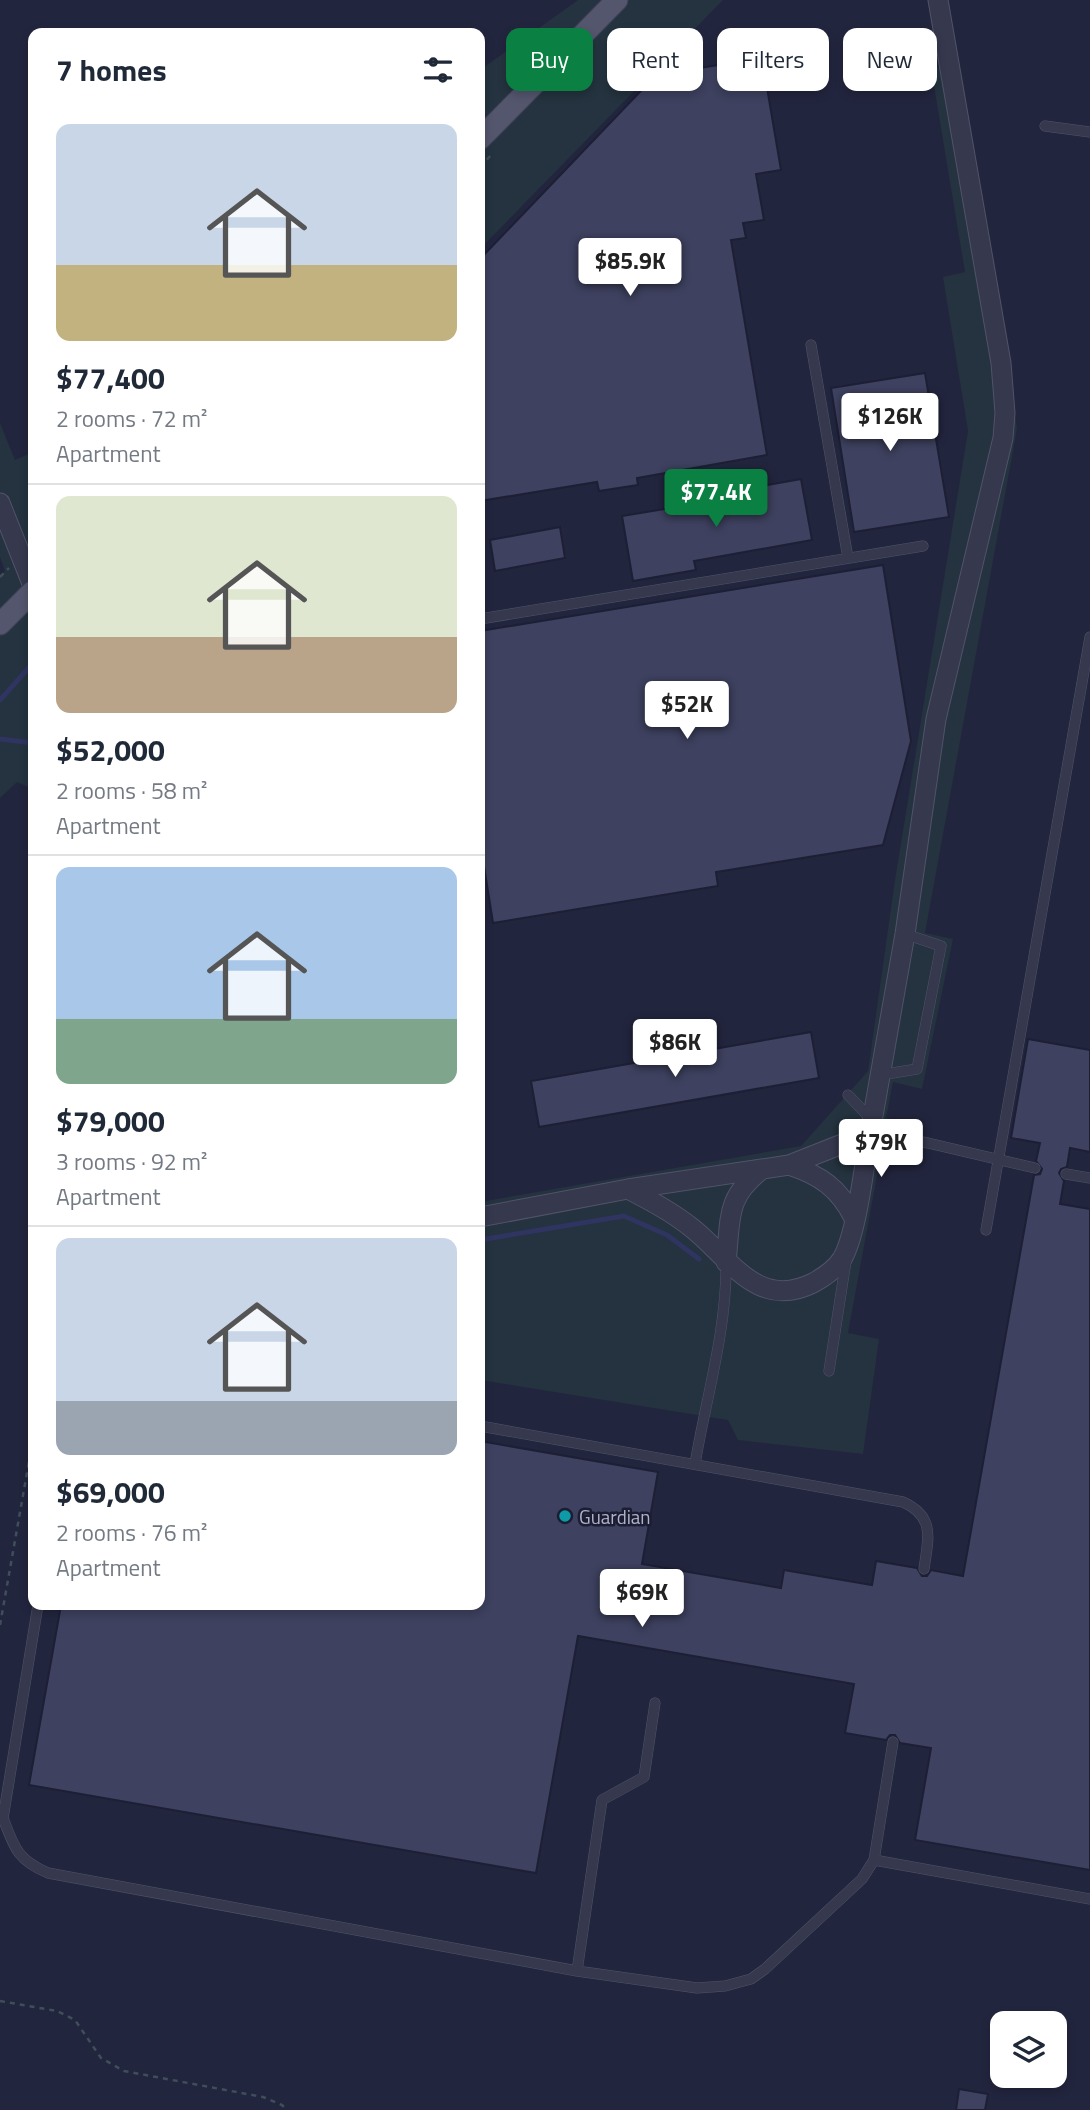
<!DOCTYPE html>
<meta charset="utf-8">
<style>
:root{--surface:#fff;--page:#f6f6f7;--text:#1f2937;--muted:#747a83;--line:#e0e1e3;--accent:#0b8043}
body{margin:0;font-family:"Titillium Web",sans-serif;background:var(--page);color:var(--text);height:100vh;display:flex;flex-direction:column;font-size:26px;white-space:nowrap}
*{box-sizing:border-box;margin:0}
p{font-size:23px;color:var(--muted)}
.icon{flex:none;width:38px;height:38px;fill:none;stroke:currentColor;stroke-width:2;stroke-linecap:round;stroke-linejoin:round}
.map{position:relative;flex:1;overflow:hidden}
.details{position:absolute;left:28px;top:28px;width:457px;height:1582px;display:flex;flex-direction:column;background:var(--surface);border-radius:14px;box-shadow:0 4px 10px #0003}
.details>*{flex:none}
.hud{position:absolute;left:506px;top:28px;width:478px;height:63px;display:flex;gap:14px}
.fabs{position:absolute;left:990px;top:2011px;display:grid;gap:14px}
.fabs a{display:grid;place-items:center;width:77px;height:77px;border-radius:14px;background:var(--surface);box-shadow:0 4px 10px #0003;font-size:35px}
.price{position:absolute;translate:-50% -60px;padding:0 16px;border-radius:7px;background:#fff;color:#222;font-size:23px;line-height:46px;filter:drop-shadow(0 2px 4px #0008)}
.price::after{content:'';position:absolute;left:50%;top:42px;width:21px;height:16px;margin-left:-10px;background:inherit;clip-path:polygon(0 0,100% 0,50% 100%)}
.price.current{background:var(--accent);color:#fff}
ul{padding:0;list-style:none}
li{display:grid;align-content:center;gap:14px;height:371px;padding:0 28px}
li+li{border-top:2px solid var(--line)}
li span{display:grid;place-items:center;height:217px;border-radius:14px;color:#555}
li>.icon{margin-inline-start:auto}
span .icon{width:126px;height:126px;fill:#fffc;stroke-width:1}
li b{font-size:30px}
h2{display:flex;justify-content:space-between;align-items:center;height:84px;padding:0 28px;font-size:30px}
.tag{padding:0 24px;border-radius:14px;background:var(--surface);box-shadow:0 4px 10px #0003;font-size:24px;line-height:63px}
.tag.current{background:var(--accent);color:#fff}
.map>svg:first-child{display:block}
.green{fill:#24333f}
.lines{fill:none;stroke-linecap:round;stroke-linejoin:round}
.stream{stroke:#2f3460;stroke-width:5}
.building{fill:#3e415f;stroke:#1d1f35;stroke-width:2}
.service-casing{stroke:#515369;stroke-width:11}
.minor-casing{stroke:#515369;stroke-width:21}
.primary-casing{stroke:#3f4157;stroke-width:23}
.path{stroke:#3f4f59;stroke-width:2.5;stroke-dasharray:5 5;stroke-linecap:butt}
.service{stroke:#36384e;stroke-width:10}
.minor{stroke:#36384e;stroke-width:19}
.primary{stroke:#54566e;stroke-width:21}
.culture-dot{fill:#0f9aa8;stroke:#1b1d33;stroke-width:2.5}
.labels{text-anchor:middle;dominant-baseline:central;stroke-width:5;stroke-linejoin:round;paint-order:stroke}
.poi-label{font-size:19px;fill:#b2b3ca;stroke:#1b1d33;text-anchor:start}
</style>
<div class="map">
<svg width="1090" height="2110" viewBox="0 0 1090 2110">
<rect width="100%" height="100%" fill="#22253e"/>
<path class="green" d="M 578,0 L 723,0 L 480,249 L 480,70 Z
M 956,66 L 1002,314 L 1017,429 L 925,933 L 953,939 L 922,1089 L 893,1082 L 886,1118 L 919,1125 L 917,1161 L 881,1154 L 848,1333 L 879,1339 L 863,1454 L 738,1440 L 728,1420 L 480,1380 L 480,1202 L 801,1146 L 868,1071 L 895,880 L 968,431 L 943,277 L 965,272 L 931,68 Z
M 0,423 L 15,460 L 33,452 L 33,789 L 17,782 L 0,798 L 0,576 L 5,571 L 0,557 Z"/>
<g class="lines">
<path class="stream" d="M 0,700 L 33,663
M 0,739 L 33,743
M 480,1240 L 624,1216 L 667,1235 L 699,1259"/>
</g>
<path class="building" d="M 762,58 L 781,170 L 756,174 L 764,220 L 743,223 L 746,238 L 731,240 L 767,455 L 637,478 L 638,485 L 599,491 L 597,482 L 480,501 L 480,259 L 656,75 Z
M 925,373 L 949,517 L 854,532 L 831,388 Z
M 801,479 L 812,540 L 694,561 L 696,570 L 633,581 L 622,516 L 707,502 L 706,496 Z
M 560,527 L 565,558 L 495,571 L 490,540 Z
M 883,565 L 911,741 L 883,845 L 716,872 L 718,886 L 493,923 L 480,841 L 480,631 Z
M 811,1032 L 819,1078 L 539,1127 L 531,1081 Z
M 1028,1039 L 1090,1050 L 1090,1152 L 1070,1148 L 1067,1167 L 1061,1169 L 1059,1173 L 1064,1181 L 1060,1204 L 1090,1209 L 1090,1870 L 915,1840 L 931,1748 L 900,1743 L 895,1735 L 890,1735 L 886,1740 L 845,1733 L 854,1684 L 578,1636 L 536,1873 L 29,1785 L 61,1605 L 480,1605 L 480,1441 L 658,1472 L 642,1564 L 781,1588 L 784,1570 L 872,1585 L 876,1561 L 917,1568 L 922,1576 L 927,1576 L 931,1570 L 963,1576 L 1034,1175 L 1040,1174 L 1042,1169 L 1036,1161 L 1040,1143 L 1011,1138 Z
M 959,2089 L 988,2094 L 985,2110 L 956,2110 Z"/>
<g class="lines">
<g class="service-casing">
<path id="service" d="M 1045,126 L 1090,132
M 811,345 L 848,558
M 480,619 L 923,546
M 880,1075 L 917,1069 L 941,946 L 905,934
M 848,1095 L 872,1120
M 870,1133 L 928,1143 L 1035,1168
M 1066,1174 L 1090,1178
M 986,1230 L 1090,637
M 829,1371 L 846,1261
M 480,1426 L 903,1502 C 936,1517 928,1539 924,1569
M 695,1464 C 706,1398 727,1330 726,1262
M 38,1605 L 3,1818 C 14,1847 17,1860 48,1873 L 577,1971 L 697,1988 L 725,1986 L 751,1979 L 765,1969 L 862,1879 L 874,1860 L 893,1742
M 874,1860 L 1090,1899
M 577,1971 L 602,1800 L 644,1777 L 655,1703"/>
</g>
<g class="minor-casing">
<path id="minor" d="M 0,503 L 33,586
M 789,1165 C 820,1175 839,1188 854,1218
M 628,1189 C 651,1201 672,1212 692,1228 C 729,1257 757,1311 813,1283 C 824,1277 835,1270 842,1259 C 857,1234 864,1165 870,1133
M 480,1217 L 628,1189 L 789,1165 L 870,1133 L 905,934 L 936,719 L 1003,438 L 1005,413 L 1001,363 L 938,0
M 726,1262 C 731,1219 725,1198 761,1170"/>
</g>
<g class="primary-casing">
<path id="primary" d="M 480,139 L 617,0
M 0,624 L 33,591"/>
</g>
<path class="path" d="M 480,167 L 492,154
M 0,577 L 9,568
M 0,1625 L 33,1439
M 0,2001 L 57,2011 L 75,2020 L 101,2058 L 124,2071 L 263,2097 L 282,2105 L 287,2110"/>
<use href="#service" class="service"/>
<use href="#minor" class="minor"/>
<use href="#primary" class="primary"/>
</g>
<circle class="culture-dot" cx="565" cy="1516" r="7"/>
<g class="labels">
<g class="poi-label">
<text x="579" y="1516">Guardian</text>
</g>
</g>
</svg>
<div class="fabs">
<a><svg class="icon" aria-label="layers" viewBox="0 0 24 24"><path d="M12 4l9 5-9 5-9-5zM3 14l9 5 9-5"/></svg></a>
</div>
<b class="price" style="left:630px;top:298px">$85.9K</b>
<b class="price" style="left:890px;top:453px">$126K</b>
<b class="price current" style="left:716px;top:529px">$77.4K</b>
<b class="price" style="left:687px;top:741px">$52K</b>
<b class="price" style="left:675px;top:1079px">$86K</b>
<b class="price" style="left:881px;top:1179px">$79K</b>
<b class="price" style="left:642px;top:1629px">$69K</b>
<div class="hud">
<a class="tag current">Buy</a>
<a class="tag">Rent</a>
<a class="tag">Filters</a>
<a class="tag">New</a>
</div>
<section class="details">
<h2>7 homes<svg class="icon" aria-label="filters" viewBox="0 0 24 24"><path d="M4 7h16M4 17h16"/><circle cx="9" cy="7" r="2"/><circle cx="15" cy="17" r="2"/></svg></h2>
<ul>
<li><span style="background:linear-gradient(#c9d6e8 65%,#c2b280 0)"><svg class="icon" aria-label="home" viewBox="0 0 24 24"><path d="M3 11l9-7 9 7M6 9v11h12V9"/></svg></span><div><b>$77,400</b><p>2 rooms · 72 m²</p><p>Apartment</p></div></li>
<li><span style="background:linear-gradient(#dfe7d0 65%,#b9a48a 0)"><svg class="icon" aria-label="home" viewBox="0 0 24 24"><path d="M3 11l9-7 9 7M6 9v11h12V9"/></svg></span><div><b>$52,000</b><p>2 rooms · 58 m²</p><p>Apartment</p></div></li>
<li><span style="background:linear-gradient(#a9c7e8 70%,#7fa58c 0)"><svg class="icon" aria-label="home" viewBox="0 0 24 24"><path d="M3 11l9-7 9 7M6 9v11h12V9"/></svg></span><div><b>$79,000</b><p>3 rooms · 92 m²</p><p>Apartment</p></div></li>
<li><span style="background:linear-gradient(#c9d6e8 75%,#9aa5b1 0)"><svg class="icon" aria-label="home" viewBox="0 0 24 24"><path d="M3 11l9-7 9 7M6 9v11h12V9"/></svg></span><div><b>$69,000</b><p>2 rooms · 76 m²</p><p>Apartment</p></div></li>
</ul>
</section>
</div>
